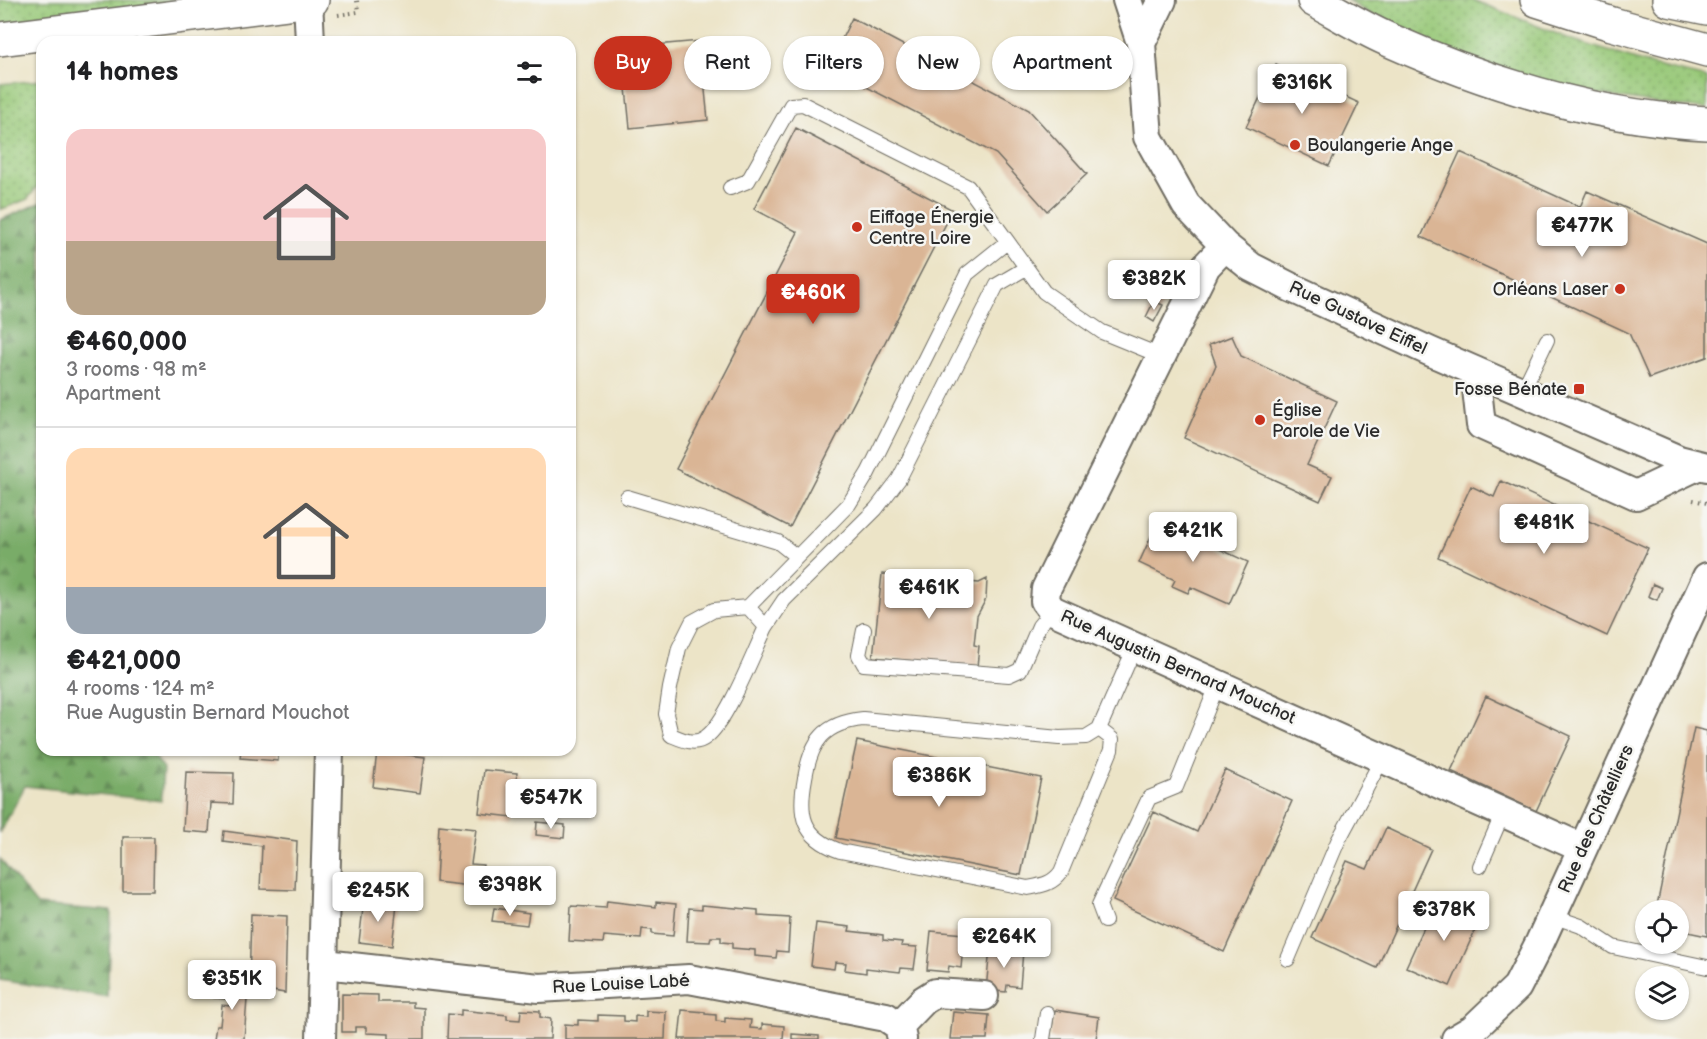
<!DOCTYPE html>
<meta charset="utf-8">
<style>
:root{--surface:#fff;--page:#f2f2f2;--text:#202124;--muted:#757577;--line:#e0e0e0;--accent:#c8321e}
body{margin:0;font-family:"Balsamiq Sans",sans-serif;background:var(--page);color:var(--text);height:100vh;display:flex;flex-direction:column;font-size:22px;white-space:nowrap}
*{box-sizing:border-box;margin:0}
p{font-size:20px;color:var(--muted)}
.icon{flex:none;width:33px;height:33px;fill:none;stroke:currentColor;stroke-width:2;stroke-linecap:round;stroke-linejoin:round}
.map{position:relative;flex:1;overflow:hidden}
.drawer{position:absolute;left:36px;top:36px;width:540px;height:720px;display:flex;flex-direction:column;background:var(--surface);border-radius:18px;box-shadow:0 2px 4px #0004}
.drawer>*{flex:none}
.banner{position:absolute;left:594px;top:36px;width:570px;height:54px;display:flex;gap:12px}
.fabs{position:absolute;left:1635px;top:900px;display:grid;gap:12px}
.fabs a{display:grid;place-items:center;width:54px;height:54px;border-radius:50%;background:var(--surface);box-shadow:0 2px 4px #0004;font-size:30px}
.price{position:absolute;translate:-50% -51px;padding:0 14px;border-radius:6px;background:#fff;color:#222;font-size:20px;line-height:39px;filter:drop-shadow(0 2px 3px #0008)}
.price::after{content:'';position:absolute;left:50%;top:36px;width:18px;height:14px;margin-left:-9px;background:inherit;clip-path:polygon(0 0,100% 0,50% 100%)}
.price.active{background:var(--accent);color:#fff}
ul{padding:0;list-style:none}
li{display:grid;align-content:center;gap:12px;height:318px;padding:0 30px}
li+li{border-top:2px solid var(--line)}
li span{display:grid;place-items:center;height:186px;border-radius:18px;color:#555}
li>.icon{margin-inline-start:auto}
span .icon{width:108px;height:108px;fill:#fffc;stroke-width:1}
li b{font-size:26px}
h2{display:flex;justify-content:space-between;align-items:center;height:72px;padding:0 30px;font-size:26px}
.chip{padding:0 21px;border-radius:27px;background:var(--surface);box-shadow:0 2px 4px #0004;font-size:21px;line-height:54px}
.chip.active{background:var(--accent);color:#fff}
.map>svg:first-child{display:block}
.grass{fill:url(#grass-dots);stroke:#617a51;stroke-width:1.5}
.forest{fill:url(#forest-firs);stroke:#526c4a;stroke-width:1.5}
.building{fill:#dab595}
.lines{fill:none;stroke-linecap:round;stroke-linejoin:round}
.lane-casing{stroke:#6f6c62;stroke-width:16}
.street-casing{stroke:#6f6c62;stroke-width:32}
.primary-casing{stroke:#6f6c62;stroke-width:36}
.highway-casing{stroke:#6f6c62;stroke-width:36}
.path{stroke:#6f6c62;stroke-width:4;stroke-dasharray:1.5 4.5;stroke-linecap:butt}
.lane{stroke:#fff;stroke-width:14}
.street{stroke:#fff;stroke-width:28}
.primary{stroke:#fff;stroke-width:33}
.highway{stroke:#fff;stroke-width:33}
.poi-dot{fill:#c8321e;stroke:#f6f6f2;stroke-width:2}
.labels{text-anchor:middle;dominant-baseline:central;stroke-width:5;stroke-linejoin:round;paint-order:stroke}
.poi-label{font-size:18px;fill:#2b2b2b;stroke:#f6f6f2;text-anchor:start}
.street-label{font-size:18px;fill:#2b2b2b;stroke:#f6f6f2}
</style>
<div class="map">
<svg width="1707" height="1039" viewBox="0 0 1707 1039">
<defs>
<pattern id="grass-dots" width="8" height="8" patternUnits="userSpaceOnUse" patternTransform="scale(1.5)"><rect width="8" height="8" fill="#97c877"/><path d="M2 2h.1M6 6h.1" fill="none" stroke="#7ba362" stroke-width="1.8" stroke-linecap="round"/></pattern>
<pattern id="forest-firs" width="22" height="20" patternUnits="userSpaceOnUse" patternTransform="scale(1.5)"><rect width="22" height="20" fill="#79ac68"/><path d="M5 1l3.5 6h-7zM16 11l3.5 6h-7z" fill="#638c56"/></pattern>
</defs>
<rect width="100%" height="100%" fill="#f6f6f2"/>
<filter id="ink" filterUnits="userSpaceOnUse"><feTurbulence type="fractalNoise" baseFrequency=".0167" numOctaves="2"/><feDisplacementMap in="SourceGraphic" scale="12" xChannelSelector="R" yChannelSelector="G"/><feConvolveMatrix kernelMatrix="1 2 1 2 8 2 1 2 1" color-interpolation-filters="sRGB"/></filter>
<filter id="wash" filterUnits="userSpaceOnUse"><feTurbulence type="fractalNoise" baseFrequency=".008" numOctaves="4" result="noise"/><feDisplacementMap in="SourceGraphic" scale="24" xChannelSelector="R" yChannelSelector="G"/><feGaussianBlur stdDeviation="1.35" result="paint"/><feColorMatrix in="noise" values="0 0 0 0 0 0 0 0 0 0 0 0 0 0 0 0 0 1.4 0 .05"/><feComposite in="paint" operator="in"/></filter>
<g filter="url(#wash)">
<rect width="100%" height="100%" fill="#ece4c7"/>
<path class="grass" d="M 0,0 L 204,0 L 0,25 Z
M 1347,0 L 1473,0 L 1570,39 L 1652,65 L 1707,78 L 1707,109 C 1584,98 1451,67 1347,0 Z
M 42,80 L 42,180 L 28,199 L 0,210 L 0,84 Z"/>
<path class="forest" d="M 42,202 L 40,578 L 42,581 L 42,750 L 150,750 L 163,768 L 161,801 L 25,786 L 0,833 L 0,220 Z
M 0,859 L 37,905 L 111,911 L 107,997 L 0,980 Z"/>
<g id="blocks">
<path class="building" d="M 852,18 L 918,53 L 922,47 L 950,61 L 947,67 L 1029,110 L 1087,174 L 1047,211 L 996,154 L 828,67 Z
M 700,41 L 708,120 L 630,128 L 622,48 Z
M 1276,64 L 1359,103 L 1329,166 L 1246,127 Z
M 796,128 L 953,210 L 790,527 L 676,469 L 798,232 L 754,209 Z
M 1460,152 L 1580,207 L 1587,191 L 1707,244 L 1707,357 L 1649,378 L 1629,333 L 1421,237 Z
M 1154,301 L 1163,305 L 1154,322 L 1146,317 Z
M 1232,336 L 1241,356 L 1337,401 L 1307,465 L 1332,476 L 1320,501 L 1184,438 L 1216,365 L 1209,345 Z
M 1501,481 L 1648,548 L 1607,636 L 1438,557 L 1471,486 L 1494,497 Z
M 1158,521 L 1248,562 L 1229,604 L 1191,587 L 1188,593 L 1172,586 L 1175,580 L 1139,563 Z
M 882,574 L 979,583 L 987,579 L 986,599 L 977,616 L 974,645 L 979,646 L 977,667 L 873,657 Z
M 1653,584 L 1662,588 L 1657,600 L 1648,596 Z
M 1486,696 L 1571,736 L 1536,811 L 1451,771 Z
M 1694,728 L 1707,731 L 1707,936 L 1678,930 L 1678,910 L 1656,910 Z
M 857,741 L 1041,778 L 1021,875 L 836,838 Z
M 241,750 L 278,750 L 278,761 L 240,758 Z
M 377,751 L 425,757 L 420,793 L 373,787 Z
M 484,770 L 517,773 L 512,817 L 479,813 Z
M 1225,770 L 1292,801 L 1224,952 L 1113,901 L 1154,812 L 1197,832 Z
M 186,772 L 234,773 L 233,804 L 211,803 L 209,833 L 183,831 Z
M 537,822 L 565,825 L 564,838 L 536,835 Z
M 439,825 L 476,829 L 471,864 L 483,865 L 480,887 L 436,882 Z
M 1386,828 L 1431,849 L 1377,968 L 1312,938 L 1347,861 L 1367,869 Z
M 224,831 L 297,841 L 295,890 L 260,889 L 262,846 L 223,841 Z
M 123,837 L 154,837 L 153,891 L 123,891 Z
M 1438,897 L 1481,917 L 1450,986 L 1406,967 Z
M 364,900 L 397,905 L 392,946 L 359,942 Z
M 607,901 L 656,907 L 656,902 L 676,904 L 673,936 L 652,934 L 652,930 L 642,929 L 641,939 L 604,936 L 603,943 L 569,941 L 571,906 L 606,908 Z
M 702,905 L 758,910 L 758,916 L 790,918 L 788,952 L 777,951 L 776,958 L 755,956 L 755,950 L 732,948 L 732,943 L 721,942 L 721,937 L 711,937 L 710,942 L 687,941 L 689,908 L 702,909 Z
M 494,908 L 529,913 L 527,925 L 492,921 Z
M 251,914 L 287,916 L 285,993 L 249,987 Z
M 816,923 L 850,927 L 849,931 L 883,935 L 883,940 L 902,942 L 901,946 L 917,947 L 914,969 L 901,968 L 900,972 L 866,968 L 866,973 L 845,970 L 846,963 L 835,962 L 834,969 L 811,966 Z
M 931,931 L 964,934 L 961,968 L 949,966 L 948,972 L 927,970 Z
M 990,948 L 1023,951 L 1020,987 L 1007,985 L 1006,992 L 986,990 Z
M 215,981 L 248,986 L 244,1039 L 214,1039 L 216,1026 L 220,1026 L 222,1005 L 229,1006 L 230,999 L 214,998 Z
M 342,994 L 378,995 L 378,1002 L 413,1002 L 413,1007 L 424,1008 L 424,1039 L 389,1039 L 389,1034 L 366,1033 L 366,1027 L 355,1027 L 355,1032 L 342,1032 Z
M 461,1010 L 507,1015 L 507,1019 L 520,1020 L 521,1010 L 540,1011 L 540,1017 L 551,1019 L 550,1039 L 447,1039 L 448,1014 L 461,1015 Z
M 682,1010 L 705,1012 L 705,1014 L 716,1015 L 716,1021 L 725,1022 L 725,1018 L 751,1020 L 750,1028 L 762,1029 L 762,1024 L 784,1026 L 783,1039 L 679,1039 Z
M 1055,1010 L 1099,1017 L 1096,1039 L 1050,1039 Z
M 646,1011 L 666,1012 L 665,1039 L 565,1039 L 565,1024 L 578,1025 L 578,1020 L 598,1021 L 598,1015 L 624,1016 L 624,1021 L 635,1022 L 635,1016 L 646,1017 Z
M 953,1012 L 989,1015 L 987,1039 L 950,1039 Z
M 792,1034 L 819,1036 L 819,1039 L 792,1039 Z"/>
</g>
</g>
<g filter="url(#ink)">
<use href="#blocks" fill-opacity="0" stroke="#6f6c62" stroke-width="1.5"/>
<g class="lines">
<g class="lane-casing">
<path id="lane" d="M 730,188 L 748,181 L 791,105 L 803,104 L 968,187 L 1044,292 L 1102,332 L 1161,356
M 1522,392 L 1547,340
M 627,497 L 778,542 L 797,557
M 748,607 L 766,627 C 754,652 727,722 706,737 C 695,746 683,740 671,735 L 666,714 L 670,688 L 679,648 L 692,622 L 714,610 L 748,607 L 849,504 L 868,473 L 967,274 L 1007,242
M 766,627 L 784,600 L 876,509 L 899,479 L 997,285 L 1026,268
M 864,630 L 859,655 L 864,664 L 1009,675 L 1020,670 L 1039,626 L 1052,610
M 1099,729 L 1112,739 L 1111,750 L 1061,872 C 1052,884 1043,885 1028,888 L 840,851 C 802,837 798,815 805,778 C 811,741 824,723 863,719 L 1059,738 L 1086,737 L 1099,729 L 1135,647
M 1480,866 L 1503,813
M 1552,916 L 1581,926 L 1613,947 L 1707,967
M 1105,921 L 1099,905 L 1149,798 L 1176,787 L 1217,686
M 1288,959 L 1338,841 L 1382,759
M 1043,1039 L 1047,1013"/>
</g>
<g class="street-casing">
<path id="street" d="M 308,0 L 310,42
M 1127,0 L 1141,43 L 1148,137 L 1186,205 L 1225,246 L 1251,267 L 1292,288 L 1429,351 L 1679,460 L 1707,467
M 1141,43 L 1162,0
M 1225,246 L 1206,266 L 1046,589 L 1045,601 L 1052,610 L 1582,848
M 1475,371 L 1481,425 L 1636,495 L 1699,465
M 325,964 L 539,988 L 689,979 L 886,1017 L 899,1026 L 902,1039
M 899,1026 L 924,1000 L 935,993 L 984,996
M 321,1039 L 329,750
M 1456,1039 L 1473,1029 L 1517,987 L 1540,942 L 1707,577"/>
</g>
<g class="primary-casing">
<path id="primary" d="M 1537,0 L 1612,24 L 1707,50
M 1669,0 L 1707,8
M 0,39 L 312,0"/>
</g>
<g class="highway-casing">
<path id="highway" d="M 1314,0 C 1338,13 1362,28 1387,39 C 1486,83 1598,118 1707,123"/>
</g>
<path class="path" d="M 338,15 L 358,12 L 357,0
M 1109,41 L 1113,81
M 1693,500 L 1707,503"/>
<use href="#lane" class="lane"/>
<use href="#street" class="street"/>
<use href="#primary" class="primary"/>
<use href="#highway" class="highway"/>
</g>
</g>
<g class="poi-dot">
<circle cx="1295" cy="145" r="6"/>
<circle cx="857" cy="227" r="6"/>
<circle cx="1620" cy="289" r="6"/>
<rect x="1573" y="383" width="12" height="12" rx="3"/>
<circle cx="1260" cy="420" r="6"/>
</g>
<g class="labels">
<g class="poi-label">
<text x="1307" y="145">Boulangerie Ange</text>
<text x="869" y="217">Eiffage Énergie<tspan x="869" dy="21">Centre Loire</tspan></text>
<text x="1608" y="289" text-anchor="end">Orléans Laser</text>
<text x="1567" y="389" text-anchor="end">Fosse Bénate</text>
<text x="1272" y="410">Église<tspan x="1272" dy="21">Parole de Vie</tspan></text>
</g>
<g class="street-label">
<text transform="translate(1358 318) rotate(25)">Rue Gustave Eiffel</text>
<text transform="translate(1178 667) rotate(24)">Rue Augustin Bernard Mouchot</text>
<text transform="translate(1596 819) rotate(-66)">Rue des Châtelliers</text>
<text transform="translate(621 984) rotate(-3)">Rue Louise Labé</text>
</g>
</g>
</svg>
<div class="fabs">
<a><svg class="icon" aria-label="locate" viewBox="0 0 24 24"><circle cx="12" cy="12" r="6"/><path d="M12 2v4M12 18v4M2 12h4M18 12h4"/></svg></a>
<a><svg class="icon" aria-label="layers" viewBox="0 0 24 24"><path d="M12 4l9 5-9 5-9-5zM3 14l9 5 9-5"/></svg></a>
</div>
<b class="price" style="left:1302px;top:115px">€316K</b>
<b class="price" style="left:1582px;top:258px">€477K</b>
<b class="price" style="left:1154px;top:311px">€382K</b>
<b class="price active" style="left:813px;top:325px">€460K</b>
<b class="price" style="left:1544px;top:555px">€481K</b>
<b class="price" style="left:1193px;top:563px">€421K</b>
<b class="price" style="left:929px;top:620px">€461K</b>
<b class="price" style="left:939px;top:808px">€386K</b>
<b class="price" style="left:551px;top:830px">€547K</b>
<b class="price" style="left:510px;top:917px">€398K</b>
<b class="price" style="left:378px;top:923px">€245K</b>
<b class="price" style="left:1444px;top:942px">€378K</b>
<b class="price" style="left:1004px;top:969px">€264K</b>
<b class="price" style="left:232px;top:1011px">€351K</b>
<div class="banner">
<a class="chip active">Buy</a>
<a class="chip">Rent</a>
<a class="chip">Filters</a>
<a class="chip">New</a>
<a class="chip">Apartment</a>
</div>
<section class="drawer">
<h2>14 homes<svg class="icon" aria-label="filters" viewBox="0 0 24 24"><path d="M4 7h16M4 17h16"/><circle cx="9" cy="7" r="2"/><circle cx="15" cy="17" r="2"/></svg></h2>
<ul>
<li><span style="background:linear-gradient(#f6c9c9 60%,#b9a48a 0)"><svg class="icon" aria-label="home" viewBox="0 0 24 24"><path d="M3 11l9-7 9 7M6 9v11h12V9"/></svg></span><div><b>€460,000</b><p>3 rooms · 98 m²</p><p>Apartment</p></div></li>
<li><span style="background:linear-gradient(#ffd9b3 75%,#9aa5b1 0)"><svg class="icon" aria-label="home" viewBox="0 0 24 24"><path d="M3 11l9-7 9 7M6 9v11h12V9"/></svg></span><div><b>€421,000</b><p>4 rooms · 124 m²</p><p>Rue Augustin Bernard Mouchot</p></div></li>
</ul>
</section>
</div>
